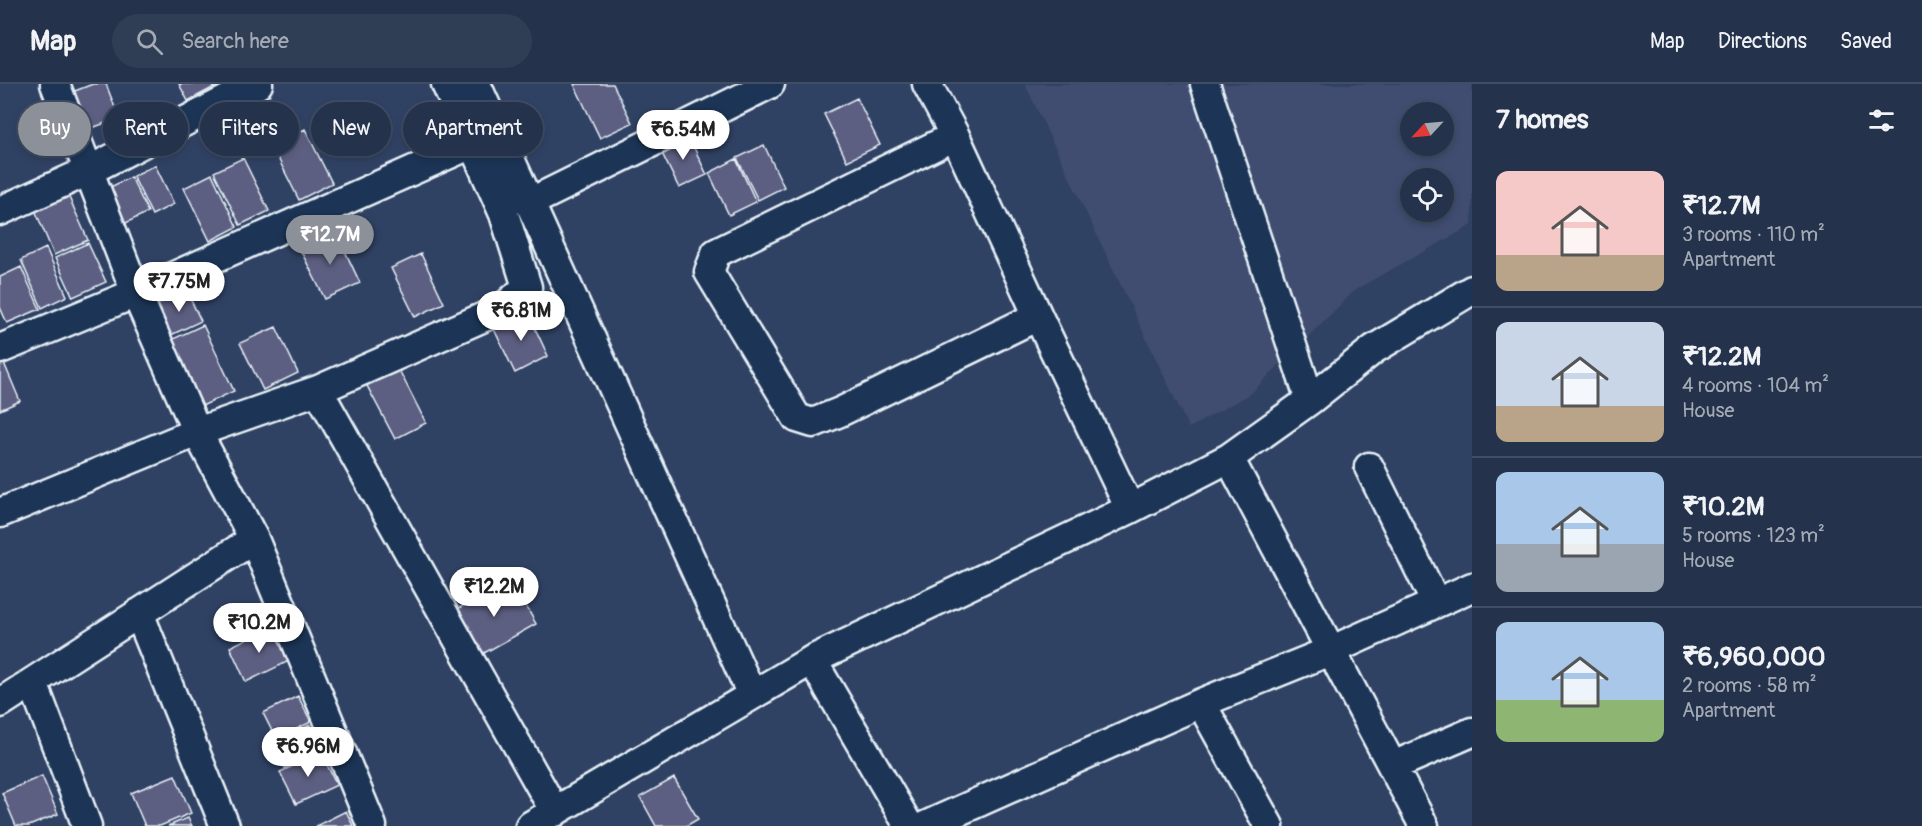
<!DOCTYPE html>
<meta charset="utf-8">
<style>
:root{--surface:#24324b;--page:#303e55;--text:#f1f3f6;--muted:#a3aab5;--line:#414d63;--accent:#8c9099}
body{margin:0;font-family:Pangolin,sans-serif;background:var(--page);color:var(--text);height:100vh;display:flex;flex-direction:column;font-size:22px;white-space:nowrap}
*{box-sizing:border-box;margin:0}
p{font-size:20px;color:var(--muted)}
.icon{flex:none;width:33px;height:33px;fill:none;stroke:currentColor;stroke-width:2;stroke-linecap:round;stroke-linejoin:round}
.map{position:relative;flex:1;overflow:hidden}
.panel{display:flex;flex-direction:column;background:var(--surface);width:450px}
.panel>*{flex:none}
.hud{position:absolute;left:18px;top:18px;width:570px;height:54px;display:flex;gap:12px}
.needle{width:39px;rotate:244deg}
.tools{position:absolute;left:1400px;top:18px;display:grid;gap:12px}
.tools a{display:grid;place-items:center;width:54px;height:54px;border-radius:50%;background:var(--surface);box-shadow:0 3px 9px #0003,0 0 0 2px var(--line);font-size:30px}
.price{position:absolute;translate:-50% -51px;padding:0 14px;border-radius:21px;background:#fff;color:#222;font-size:20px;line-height:39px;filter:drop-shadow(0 2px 3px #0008)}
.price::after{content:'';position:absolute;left:50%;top:36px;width:18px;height:14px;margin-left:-9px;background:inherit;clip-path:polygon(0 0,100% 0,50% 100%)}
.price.active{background:var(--accent);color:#fff}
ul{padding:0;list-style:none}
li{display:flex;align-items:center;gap:18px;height:150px;padding:0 24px}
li+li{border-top:2px solid var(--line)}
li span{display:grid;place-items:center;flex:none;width:168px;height:120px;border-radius:12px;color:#555}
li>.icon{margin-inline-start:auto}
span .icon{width:72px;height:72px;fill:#fffc;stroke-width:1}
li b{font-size:26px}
h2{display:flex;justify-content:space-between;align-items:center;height:72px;padding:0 24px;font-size:26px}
.pill{padding:0 21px;border-radius:27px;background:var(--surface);box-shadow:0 3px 9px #0003,0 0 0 2px var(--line);font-size:21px;line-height:54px}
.pill.active{background:var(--accent);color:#fff}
header{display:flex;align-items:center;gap:36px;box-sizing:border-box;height:84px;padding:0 30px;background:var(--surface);border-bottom:2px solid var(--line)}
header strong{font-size:28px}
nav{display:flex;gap:33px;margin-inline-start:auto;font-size:21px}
.search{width:420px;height:54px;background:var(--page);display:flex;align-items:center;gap:15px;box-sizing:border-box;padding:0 21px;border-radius:33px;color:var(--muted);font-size:22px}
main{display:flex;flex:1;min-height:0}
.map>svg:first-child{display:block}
.built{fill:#414e70;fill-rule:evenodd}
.building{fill:#5d5f82;stroke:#e8f1f8;stroke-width:1.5}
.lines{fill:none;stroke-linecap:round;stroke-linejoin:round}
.minor-casing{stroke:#e8f1f8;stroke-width:33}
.minor{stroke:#1d3557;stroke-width:28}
</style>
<header>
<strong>Map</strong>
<div class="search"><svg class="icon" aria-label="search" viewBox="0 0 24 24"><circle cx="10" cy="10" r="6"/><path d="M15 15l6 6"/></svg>Search here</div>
<nav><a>Map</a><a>Directions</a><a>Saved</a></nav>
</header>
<main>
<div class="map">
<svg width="1472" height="742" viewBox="0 0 1472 742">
<rect width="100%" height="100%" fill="#304264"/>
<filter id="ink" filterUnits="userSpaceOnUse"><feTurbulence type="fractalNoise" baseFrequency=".0167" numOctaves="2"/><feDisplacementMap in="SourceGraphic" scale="12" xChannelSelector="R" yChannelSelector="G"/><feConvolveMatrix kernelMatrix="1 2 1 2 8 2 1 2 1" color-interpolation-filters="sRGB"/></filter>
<g filter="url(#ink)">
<path class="built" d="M 1025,0 L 1472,0 L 1472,141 L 1356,205 L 1251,309 L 1189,344 ZM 1410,28 L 1443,28 L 1443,62 L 1410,62 ZM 1410,94 L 1443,94 L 1443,128 L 1410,128 Z"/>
<path class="building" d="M 93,0 L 106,0 L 119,34 L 81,48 L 67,10 Z
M 179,0 L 220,0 L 188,17 Z
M 574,0 L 613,0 L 632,39 L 600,54 Z
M 262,6 L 285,50 L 257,64 L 235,21 Z
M 857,14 L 880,61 L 847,77 L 824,30 Z
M 305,45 L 332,99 L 299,116 L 272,62 Z
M 687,49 L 707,91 L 679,104 L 659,63 Z
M 764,61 L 784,103 L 758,116 L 737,74 Z
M 243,74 L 269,127 L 240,141 L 214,88 Z
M 736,75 L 756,118 L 729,131 L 709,89 Z
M 155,81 L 174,120 L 152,131 L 133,92 Z
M 212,90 L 237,143 L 210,157 L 184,104 Z
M 131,93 L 148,128 L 120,142 L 102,107 Z
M 68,111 L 88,156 L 54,171 L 35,126 Z
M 336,148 L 360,199 L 325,215 L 300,165 Z
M 88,159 L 106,198 L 73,213 L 55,174 Z
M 46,164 L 67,212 L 42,224 L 21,176 Z
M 421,170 L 444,219 L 415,233 L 391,184 Z
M 21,183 L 40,225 L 7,239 L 0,223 L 0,193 Z
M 186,206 L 201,237 L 171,251 L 156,221 Z
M 527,227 L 548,272 L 515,289 L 493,243 Z
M 203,241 L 234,307 L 202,322 L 171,256 Z
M 276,243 L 298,289 L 263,306 L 240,259 Z
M 4,279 L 20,317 L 0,326 L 0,280 Z
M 396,280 L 426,339 L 395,355 L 364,296 Z
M 511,495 L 536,540 L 477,573 L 452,528 Z
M 272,542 L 289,577 L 246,598 L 230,563 Z
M 298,612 L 311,638 L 276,655 L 263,629 Z
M 310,641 L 322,666 L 285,684 L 272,659 Z
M 321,669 L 337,701 L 296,720 L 280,688 Z
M 175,691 L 191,729 L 160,742 L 145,742 L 131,709 Z
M 42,692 L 58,730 L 29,742 L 16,742 L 2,709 Z
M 674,694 L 698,735 L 686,742 L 656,742 L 640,713 Z
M 346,727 L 353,742 L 316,742 Z
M 188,734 L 192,742 L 168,742 Z"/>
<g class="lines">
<g class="minor-casing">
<path id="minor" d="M 55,0 L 136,209 L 197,348 L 254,455 L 372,742
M 476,0 L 752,611
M 927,0 L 955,52 L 1038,232 L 1130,425
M 1205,0 L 1310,316
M 955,52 L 716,169 L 709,188 L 797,334 L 813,339 L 840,328 L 1038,232
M 529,119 L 770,0
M 0,127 L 88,87 L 258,0
M 0,265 L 136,209 L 472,60
M 318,306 L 555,728
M 1229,374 L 1424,742
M 1369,383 L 1436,519
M 0,429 L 197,348 L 318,306 L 502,225 L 527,203 L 504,130 L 446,0
M 139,529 L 225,742
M 812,576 L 909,742
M 33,599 L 87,742
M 0,619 L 254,455
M 1201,619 L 1269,742
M 1393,682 L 1472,648
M 530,742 L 812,576 L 1130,425 L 1229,374 L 1310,316 L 1374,265 L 1472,206
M 925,742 L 1201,619 L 1330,567 L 1472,503"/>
</g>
<use href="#minor" class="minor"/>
</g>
</g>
</svg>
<div class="tools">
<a><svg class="needle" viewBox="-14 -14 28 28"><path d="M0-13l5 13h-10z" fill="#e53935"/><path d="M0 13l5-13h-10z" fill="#a3aab5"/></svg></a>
<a><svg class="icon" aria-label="locate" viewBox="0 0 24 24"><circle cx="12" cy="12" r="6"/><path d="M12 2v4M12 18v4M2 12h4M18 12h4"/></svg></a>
</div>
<b class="price" style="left:683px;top:77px">₹6.54M</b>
<b class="price active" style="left:330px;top:182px">₹12.7M</b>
<b class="price" style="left:179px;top:229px">₹7.75M</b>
<b class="price" style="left:521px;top:258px">₹6.81M</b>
<b class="price" style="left:494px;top:534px">₹12.2M</b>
<b class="price" style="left:259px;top:570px">₹10.2M</b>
<b class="price" style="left:308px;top:694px">₹6.96M</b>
<div class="hud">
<a class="pill active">Buy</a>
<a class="pill">Rent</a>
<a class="pill">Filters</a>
<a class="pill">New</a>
<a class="pill">Apartment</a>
</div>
</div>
<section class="panel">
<h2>7 homes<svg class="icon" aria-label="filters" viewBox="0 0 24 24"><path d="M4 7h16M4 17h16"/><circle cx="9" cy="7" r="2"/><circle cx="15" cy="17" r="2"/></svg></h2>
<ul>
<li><span style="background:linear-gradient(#f6c9c9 70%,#b9a48a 0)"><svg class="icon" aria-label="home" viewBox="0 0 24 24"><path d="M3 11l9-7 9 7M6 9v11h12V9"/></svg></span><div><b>₹12.7M</b><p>3 rooms · 110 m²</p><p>Apartment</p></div></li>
<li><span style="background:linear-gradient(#c9d6e8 70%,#b9a48a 0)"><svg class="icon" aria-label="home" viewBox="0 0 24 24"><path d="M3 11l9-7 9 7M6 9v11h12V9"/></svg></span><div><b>₹12.2M</b><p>4 rooms · 104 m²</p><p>House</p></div></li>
<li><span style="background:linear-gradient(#a9c7e8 60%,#9aa5b1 0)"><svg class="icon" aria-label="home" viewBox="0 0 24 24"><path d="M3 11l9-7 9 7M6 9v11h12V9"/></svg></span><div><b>₹10.2M</b><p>5 rooms · 123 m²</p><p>House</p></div></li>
<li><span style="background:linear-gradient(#a9c7e8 65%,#8fb573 0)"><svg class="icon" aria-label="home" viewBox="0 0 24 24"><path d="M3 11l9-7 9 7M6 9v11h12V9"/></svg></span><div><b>₹6,960,000</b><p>2 rooms · 58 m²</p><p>Apartment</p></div></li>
</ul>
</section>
</main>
